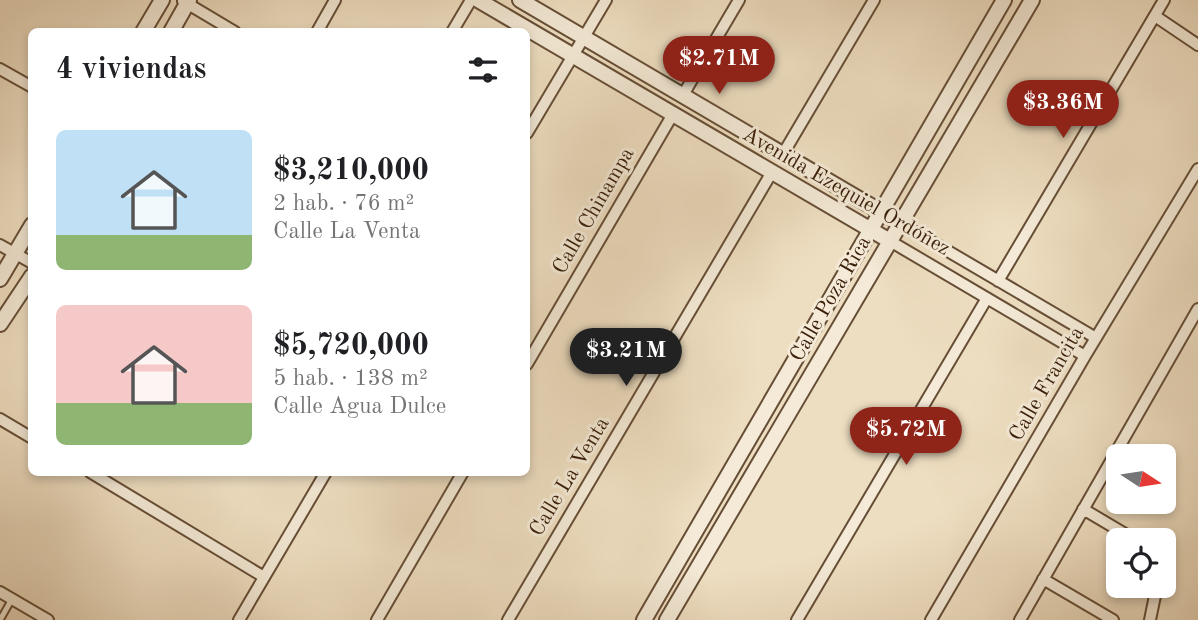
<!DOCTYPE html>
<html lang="es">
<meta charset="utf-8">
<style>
:root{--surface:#fff;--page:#f2f2f2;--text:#202124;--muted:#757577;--accent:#8f2418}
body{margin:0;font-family:"Old Standard TT",serif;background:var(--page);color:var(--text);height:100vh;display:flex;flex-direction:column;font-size:26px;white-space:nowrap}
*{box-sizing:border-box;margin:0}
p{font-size:23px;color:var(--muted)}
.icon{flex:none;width:38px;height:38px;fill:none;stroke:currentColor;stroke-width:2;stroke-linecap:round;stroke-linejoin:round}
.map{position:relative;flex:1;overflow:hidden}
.panel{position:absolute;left:28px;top:28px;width:502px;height:448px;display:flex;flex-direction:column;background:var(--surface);border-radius:10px;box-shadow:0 4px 10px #0003}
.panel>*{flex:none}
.needle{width:46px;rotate:102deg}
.tools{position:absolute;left:1106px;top:444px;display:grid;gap:14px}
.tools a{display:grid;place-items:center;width:70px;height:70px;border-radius:10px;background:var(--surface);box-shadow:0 4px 10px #0003;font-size:35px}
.price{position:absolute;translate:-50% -60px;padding:0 16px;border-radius:24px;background:var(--accent);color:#fff;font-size:23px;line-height:46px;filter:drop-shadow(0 2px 4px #0008)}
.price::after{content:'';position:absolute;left:50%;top:42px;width:21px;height:16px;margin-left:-10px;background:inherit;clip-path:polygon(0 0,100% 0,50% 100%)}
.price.active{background:#222;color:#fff}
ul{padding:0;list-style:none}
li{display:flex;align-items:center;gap:21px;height:175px;padding:0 28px}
li span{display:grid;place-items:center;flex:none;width:196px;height:140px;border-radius:10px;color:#555}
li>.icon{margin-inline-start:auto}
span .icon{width:84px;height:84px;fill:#fffc;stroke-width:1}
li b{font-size:30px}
h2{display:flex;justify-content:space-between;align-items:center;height:84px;padding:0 28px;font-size:30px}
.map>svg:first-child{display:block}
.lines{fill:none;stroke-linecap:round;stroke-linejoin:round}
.service-casing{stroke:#664e36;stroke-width:9}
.minor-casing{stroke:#664e36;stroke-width:14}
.tertiary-casing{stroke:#664e36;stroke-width:18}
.service{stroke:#f4ead7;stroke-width:5}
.minor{stroke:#f4ead7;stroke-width:10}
.tertiary{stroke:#f4ead7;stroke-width:14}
.labels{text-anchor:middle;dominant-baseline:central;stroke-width:6;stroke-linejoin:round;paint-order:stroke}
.street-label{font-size:21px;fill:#391e08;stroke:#f4ead7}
</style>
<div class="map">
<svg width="1198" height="620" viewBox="0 0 1198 620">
<rect width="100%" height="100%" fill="#eedec1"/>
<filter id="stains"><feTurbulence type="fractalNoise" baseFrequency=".00286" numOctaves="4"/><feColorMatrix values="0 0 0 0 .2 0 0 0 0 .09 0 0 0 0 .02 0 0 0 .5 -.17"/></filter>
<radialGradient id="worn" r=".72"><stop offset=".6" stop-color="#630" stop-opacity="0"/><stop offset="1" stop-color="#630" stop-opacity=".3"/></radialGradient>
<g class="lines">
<g class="service-casing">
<path id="service" d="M 0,620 L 12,599"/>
</g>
<g class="minor-casing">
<path id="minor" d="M 183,1 L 235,32
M 1155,16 L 1198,45
M 317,32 L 335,0
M 452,32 L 471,0
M 0,69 L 32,87
M 683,95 L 739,0
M 527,133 L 606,0
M 783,154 L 874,0
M 900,223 L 1096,338
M 890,241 L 1085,356
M 0,245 L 32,263
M 998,281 L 1164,0
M 527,364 L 673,114
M 0,419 L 32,438
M 90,472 L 264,577
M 1083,509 L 1137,541
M 1043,579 L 1113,620
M 0,592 L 48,620
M 239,620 L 326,472
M 377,620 L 463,472
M 508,620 L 772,172
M 797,620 L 987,298
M 931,620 L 1085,356 L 1198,169
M 1020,620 L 1198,309
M 1150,620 L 1157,586"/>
</g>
<g class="tertiary-casing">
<path id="tertiary" d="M 478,0 L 890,241
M 520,0 L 900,223
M 143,32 L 162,0
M 171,32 L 189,0
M 0,279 L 32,225
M 0,324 L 32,276
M 644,620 L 1004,0
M 667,620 L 1032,0"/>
</g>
<use href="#service" class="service"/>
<use href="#minor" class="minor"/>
<use href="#tertiary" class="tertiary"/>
</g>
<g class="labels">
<g class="street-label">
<text transform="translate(846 192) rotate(30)">Avenida Ezequiel Ordóñez</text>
<text transform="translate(594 211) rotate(-60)">Calle Chinampa</text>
<text transform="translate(831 299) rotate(-60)">Calle Poza Rica</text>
<text transform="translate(1047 384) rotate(-60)">Calle Francita</text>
<text transform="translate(570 477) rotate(-59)">Calle La Venta</text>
</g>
</g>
<rect width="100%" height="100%" filter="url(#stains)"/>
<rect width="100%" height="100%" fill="url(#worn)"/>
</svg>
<div class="tools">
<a><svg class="needle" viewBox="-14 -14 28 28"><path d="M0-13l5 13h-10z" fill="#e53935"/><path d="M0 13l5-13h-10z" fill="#757577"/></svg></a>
<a><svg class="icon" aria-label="locate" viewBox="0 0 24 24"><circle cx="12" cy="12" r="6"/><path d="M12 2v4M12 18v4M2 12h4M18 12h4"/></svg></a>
</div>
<b class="price" style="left:719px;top:96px">$2.71M</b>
<b class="price" style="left:1063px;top:140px">$3.36M</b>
<b class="price active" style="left:626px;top:388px">$3.21M</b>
<b class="price" style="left:906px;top:467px">$5.72M</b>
<section class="panel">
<h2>4 viviendas<svg class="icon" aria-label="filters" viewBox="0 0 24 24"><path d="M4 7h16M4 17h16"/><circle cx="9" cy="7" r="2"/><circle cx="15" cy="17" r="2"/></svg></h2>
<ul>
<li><span style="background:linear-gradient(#bfe0f5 75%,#8fb573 0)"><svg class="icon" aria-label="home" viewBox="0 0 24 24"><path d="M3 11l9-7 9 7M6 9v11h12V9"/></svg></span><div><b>$3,210,000</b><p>2 hab. · 76 m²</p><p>Calle La Venta</p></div></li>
<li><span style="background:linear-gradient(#f6c9c9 70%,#8fb573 0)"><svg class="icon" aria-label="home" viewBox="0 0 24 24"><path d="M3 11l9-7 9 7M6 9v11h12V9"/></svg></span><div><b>$5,720,000</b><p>5 hab. · 138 m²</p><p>Calle Agua Dulce</p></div></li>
</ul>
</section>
</div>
